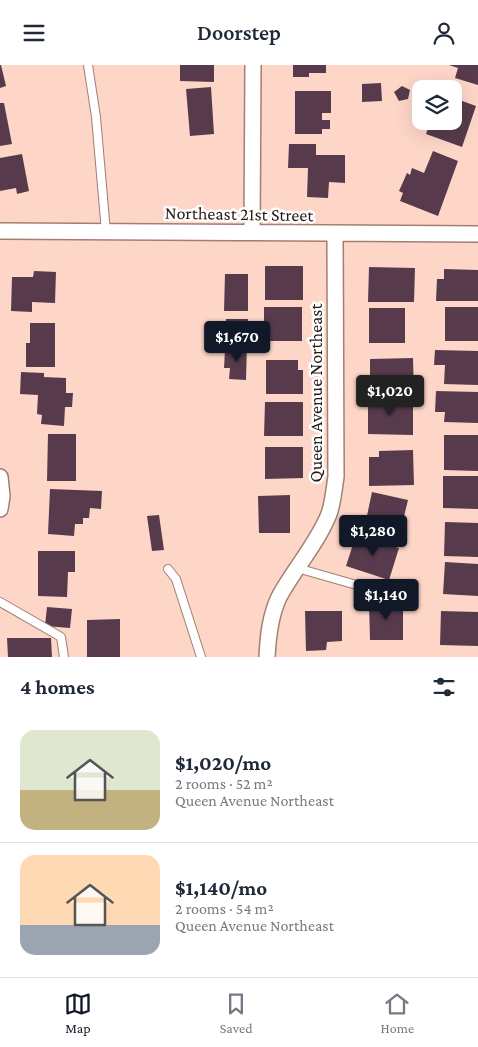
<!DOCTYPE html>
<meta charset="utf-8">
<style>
:root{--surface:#fff;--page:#f2f2f3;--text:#1f2937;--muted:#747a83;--line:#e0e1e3;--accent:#111827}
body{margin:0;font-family:"Crimson Pro",serif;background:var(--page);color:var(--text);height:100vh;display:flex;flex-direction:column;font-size:19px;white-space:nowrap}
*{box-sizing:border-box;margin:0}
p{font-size:16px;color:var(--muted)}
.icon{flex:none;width:28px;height:28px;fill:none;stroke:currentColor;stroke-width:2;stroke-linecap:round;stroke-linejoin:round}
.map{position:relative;height:592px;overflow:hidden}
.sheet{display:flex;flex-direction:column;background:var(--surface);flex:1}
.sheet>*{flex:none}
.tools{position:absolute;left:412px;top:15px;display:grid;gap:10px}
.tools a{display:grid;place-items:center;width:50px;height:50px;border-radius:10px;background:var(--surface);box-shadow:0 5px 20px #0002;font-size:25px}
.price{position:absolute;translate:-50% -42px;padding:0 11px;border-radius:5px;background:var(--accent);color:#fff;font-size:16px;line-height:32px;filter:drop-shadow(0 1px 2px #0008)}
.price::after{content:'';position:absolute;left:50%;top:30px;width:15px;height:11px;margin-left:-8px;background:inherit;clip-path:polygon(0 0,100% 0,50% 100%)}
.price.selected{background:#222;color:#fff}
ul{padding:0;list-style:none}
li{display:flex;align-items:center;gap:15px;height:125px;padding:0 20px}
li+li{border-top:1px solid var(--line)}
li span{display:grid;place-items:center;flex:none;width:140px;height:100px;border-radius:15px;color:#555}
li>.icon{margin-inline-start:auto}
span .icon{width:60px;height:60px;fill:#fffc;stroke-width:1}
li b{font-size:21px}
h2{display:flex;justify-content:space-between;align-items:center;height:60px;padding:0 20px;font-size:21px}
header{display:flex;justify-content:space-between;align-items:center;height:65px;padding:0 20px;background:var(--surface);font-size:22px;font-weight:600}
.tab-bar{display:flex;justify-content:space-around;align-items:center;height:70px;border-top:1px solid var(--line);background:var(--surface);font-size:14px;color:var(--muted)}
.tab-bar a{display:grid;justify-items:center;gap:2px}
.tab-bar .selected{color:var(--accent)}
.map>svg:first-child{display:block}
.building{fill:#573b4c}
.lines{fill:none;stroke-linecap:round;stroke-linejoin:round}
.service-casing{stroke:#a27f72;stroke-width:10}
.minor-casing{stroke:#a27f72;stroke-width:18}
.service{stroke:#fff;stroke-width:8}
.minor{stroke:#fff;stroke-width:15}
.labels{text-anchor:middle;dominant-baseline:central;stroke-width:5;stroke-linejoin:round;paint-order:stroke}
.street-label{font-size:18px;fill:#271914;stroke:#fff}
</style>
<header><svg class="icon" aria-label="menu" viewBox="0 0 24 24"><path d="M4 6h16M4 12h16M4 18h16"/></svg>Doorstep<svg class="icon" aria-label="person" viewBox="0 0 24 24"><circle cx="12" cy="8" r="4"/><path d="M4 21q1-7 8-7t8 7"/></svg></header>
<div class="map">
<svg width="478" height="592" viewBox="0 0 478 592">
<rect width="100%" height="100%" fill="#fdd6c8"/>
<path class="building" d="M 0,0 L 1,0 L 6,21 L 0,23 Z
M 180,0 L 214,0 L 214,17 L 180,16 Z
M 293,0 L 326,0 L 326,8 L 309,8 L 309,12 L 293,12 Z
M 449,0 L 478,0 L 478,20 L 455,13 L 458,3 Z
M 381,18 L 382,36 L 362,37 L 362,19 Z
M 402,21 L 410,25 L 408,34 L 399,36 L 394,27 Z
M 211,22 L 214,69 L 190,71 L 186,24 Z
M 295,26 L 331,26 L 331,48 L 322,48 L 322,55 L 330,55 L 330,64 L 322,64 L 322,69 L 295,69 Z
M 454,33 L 476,41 L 462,82 L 426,69 L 430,57 L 440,60 L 441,56 L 454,56 Z
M 0,38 L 4,38 L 12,79 L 0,81 Z
M 289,79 L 316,79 L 316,90 L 345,90 L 345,118 L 329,117 L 328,133 L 307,132 L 308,103 L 288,103 Z
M 433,86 L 458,96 L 438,151 L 400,136 L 403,128 L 399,126 L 407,108 L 410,110 L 412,103 L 424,108 Z
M 22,89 L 29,126 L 17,129 L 16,123 L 0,126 L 0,93 Z
M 265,201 L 303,201 L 303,235 L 265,235 Z
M 369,202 L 415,203 L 414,237 L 368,237 Z
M 444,204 L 478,205 L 478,236 L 436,236 L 437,214 L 444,214 Z
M 34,206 L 56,207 L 55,238 L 32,237 L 32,247 L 11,246 L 12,212 L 33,212 Z
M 225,209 L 248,209 L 248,246 L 224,246 Z
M 264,242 L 302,242 L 302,276 L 264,276 Z
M 445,242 L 478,242 L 478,276 L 445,276 Z
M 369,243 L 405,243 L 405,278 L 369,278 Z
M 226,254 L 248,254 L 248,277 L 226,277 Z
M 30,258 L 55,258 L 55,302 L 26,302 L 26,278 L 30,278 Z
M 238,279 L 247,279 L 246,315 L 229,314 L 230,303 L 224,303 L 225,285 L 238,286 Z
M 435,285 L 478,286 L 478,320 L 444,319 L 445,300 L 434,300 Z
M 413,293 L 414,328 L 370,328 L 370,294 Z
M 266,295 L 298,295 L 298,305 L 303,305 L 303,329 L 266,329 Z
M 21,307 L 44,308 L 44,312 L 66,313 L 66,328 L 73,328 L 72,342 L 65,342 L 64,361 L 41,359 L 42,350 L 37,349 L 38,330 L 20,329 Z
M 436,326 L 478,327 L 478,358 L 444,357 L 445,347 L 435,347 Z
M 368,335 L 413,336 L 413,370 L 368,369 Z
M 265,337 L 303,337 L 303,371 L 264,371 Z
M 48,369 L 76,369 L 76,416 L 47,416 Z
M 444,370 L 478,370 L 478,406 L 444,405 Z
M 265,382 L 303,382 L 303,413 L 265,414 Z
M 413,385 L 414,420 L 369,421 L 369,392 L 379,392 L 379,386 Z
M 443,411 L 478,411 L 478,444 L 443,443 Z
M 50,424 L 102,426 L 101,444 L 90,443 L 89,453 L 83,453 L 83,459 L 75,459 L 74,471 L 48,469 Z
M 372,427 L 408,435 L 400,468 L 365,460 Z
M 290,430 L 290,468 L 259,468 L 258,431 Z
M 159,450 L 164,485 L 152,486 L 147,451 Z
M 445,457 L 478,458 L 478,492 L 444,491 Z
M 356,470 L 399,483 L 389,515 L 346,501 Z
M 38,486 L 75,486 L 75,507 L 68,507 L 67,532 L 38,531 Z
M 445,497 L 478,499 L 478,531 L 443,529 Z
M 403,537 L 403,575 L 370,575 L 369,538 Z
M 47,542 L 72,544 L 70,563 L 45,561 Z
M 305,546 L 342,546 L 342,576 L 327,577 L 326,585 L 306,586 Z
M 441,546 L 478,547 L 478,581 L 440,580 Z
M 120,554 L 120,592 L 87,592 L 87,555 Z
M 7,573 L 51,573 L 52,592 L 8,592 Z"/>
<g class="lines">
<g class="service-casing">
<path id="service" d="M 88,0 L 96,52 L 106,167
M 297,503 L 395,531
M 168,504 L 176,514 L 201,592
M 0,537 L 61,572 L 64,592"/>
</g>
<g class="minor-casing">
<path id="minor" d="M 0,166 C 159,167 319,168 478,169
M 252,167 L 253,0
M 0,412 L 2,431 L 0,444
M 267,592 C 268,572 270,551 279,532 C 294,504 317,479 329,449 C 333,438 334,424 336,412 L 335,169"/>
</g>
<use href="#service" class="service"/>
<use href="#minor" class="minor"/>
</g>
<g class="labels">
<g class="street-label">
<text transform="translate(239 149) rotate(1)">Northeast 21st Street</text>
<text transform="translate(316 328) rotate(-90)">Queen Avenue Northeast</text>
</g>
</g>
</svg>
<div class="tools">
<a><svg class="icon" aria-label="layers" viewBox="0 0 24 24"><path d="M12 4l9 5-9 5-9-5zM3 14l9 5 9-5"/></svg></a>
</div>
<b class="price" style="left:237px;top:298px">$1,670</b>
<b class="price selected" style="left:390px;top:352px">$1,020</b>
<b class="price" style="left:373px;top:492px">$1,280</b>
<b class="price" style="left:386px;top:556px">$1,140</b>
</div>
<section class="sheet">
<h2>4 homes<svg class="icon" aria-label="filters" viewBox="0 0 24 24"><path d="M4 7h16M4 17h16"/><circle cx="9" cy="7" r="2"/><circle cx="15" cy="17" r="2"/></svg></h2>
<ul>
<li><span style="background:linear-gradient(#dfe7d0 60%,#c2b280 0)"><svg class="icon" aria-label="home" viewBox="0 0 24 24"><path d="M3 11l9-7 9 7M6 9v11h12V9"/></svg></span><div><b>$1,020/mo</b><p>2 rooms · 52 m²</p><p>Queen Avenue Northeast</p></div></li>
<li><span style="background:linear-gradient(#ffd9b3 70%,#9aa5b1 0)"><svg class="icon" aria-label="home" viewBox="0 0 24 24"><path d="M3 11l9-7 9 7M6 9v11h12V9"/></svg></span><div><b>$1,140/mo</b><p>2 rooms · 54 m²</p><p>Queen Avenue Northeast</p></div></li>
</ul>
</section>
<nav class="tab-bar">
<a class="selected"><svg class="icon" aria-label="map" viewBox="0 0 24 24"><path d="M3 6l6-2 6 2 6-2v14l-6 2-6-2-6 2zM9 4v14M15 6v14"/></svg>Map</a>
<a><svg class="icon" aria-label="saved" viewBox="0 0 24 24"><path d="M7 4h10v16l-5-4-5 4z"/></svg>Saved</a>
<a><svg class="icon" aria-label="home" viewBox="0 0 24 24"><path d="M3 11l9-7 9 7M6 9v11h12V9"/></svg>Home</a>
</nav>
